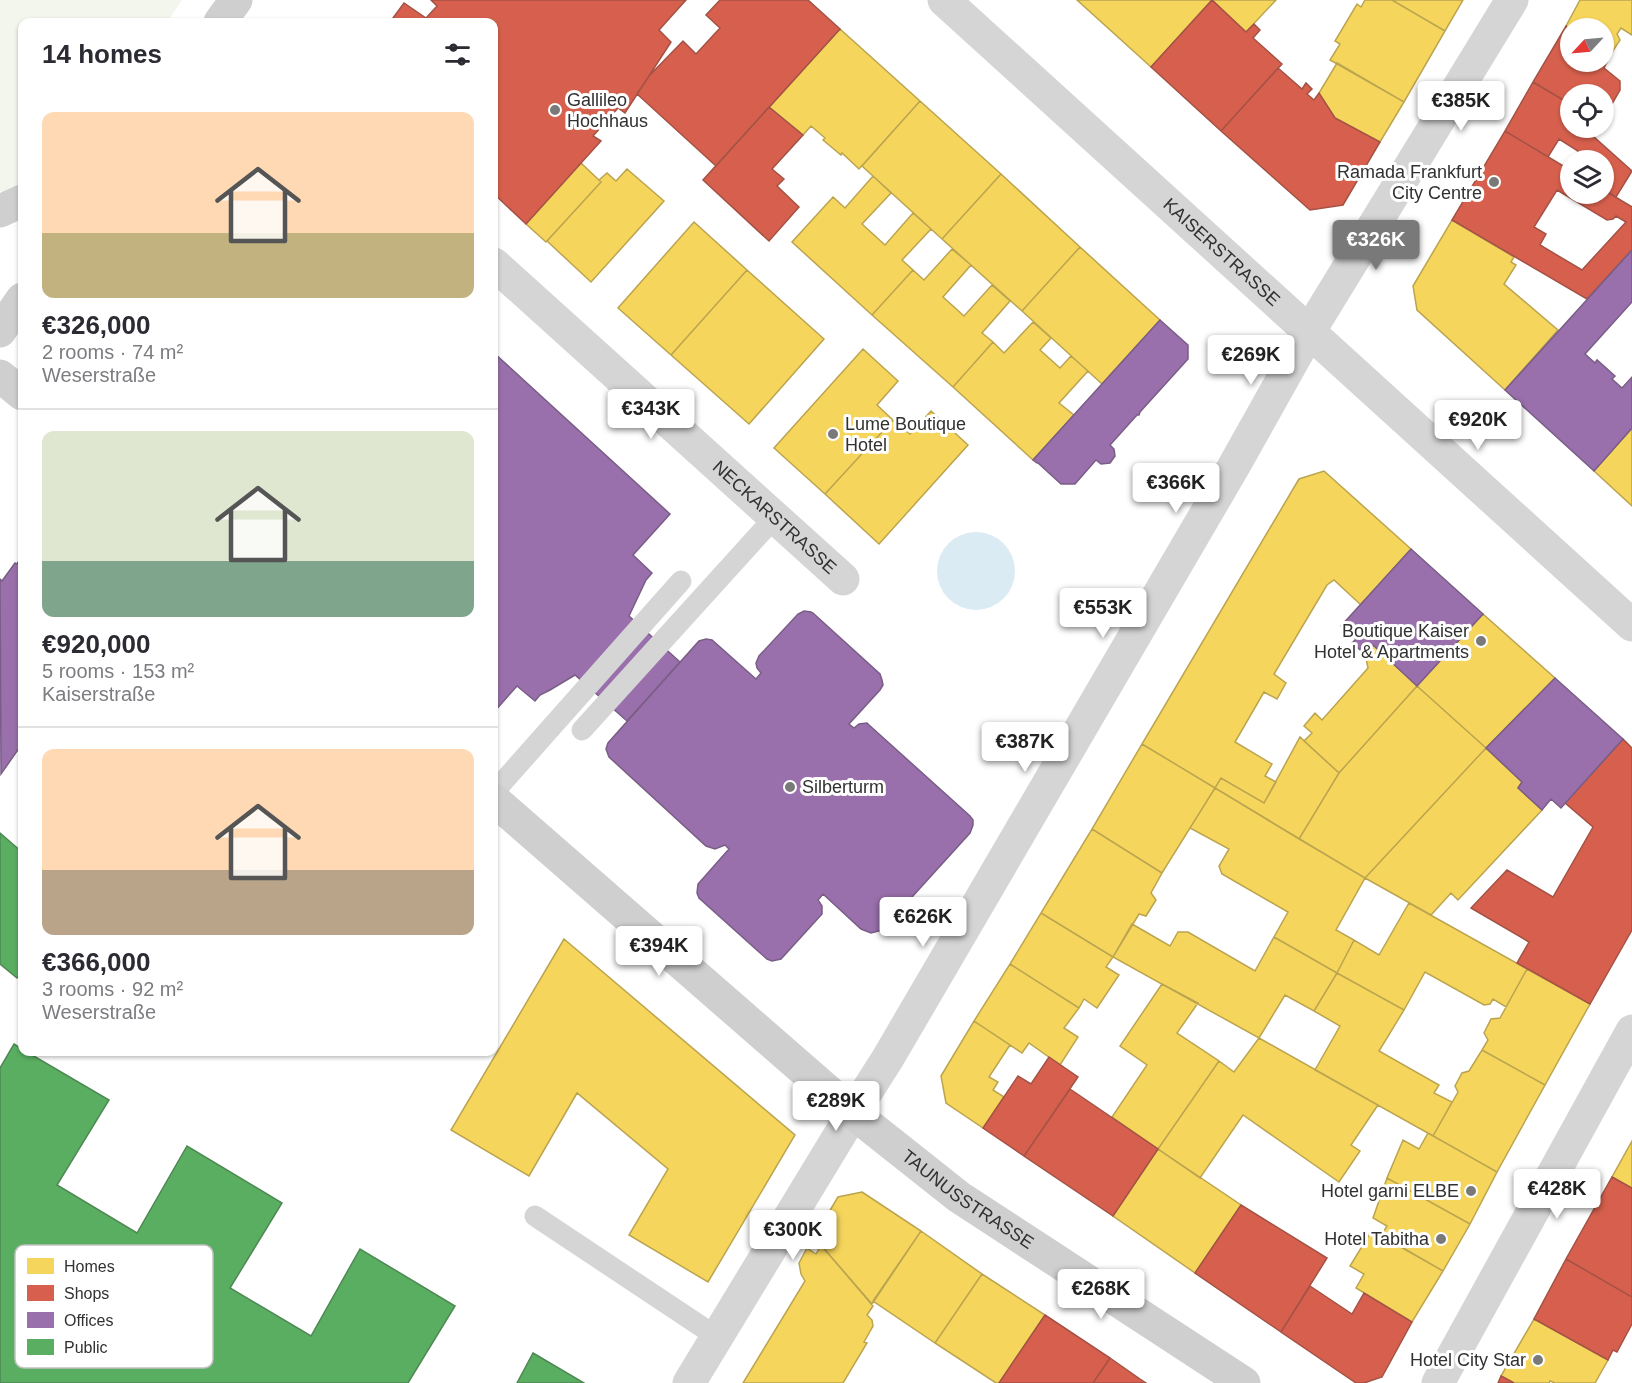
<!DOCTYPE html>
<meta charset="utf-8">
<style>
:root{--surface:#fff;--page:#f2f2f3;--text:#2b2b33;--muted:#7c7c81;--line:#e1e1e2;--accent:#797979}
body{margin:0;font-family:Arial,sans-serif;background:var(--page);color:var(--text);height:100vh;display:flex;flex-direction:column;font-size:22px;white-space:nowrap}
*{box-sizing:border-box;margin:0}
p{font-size:20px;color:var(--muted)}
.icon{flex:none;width:33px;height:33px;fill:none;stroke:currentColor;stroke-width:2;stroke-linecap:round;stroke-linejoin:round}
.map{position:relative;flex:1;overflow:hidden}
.sheet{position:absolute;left:18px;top:18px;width:480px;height:1038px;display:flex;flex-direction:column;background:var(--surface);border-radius:12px;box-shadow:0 2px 4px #0004}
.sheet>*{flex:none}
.needle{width:39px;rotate:244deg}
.tools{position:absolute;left:1560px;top:18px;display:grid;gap:12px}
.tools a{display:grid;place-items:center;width:54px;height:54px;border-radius:50%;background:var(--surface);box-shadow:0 2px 4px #0004;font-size:30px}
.price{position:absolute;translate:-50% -51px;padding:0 14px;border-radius:6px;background:#fff;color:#222;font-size:20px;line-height:39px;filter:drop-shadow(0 2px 3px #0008)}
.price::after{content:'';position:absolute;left:50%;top:36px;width:18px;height:14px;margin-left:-9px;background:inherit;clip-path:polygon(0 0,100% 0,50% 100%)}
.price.active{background:var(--accent);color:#fff}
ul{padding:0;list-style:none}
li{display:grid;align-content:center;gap:12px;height:318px;padding:0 24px}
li+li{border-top:2px solid var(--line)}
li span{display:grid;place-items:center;height:186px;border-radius:12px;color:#555}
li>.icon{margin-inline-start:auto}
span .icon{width:108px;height:108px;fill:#fffc;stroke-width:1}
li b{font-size:26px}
h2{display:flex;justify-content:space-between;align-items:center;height:72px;padding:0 24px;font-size:26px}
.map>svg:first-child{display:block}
.green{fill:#f2f6ed}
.water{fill:#dbebf3}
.homes{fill:#f6d55c;stroke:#bba44f;stroke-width:1.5}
.shops{fill:#d6604d;stroke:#a45245;stroke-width:1.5;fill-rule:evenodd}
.offices{fill:#9970ab;stroke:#7a5d86;stroke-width:1.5}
.public{fill:#5aae61;stroke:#4e8853;stroke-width:1.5}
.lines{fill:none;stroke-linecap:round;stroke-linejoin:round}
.service{stroke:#d5d5d5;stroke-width:21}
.minor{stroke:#d5d5d5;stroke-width:33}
.secondary{stroke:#cfcfcf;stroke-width:33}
.poi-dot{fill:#797979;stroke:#fff;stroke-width:2}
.labels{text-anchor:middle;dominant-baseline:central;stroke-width:6;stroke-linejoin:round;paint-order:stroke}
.poi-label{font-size:18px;fill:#313131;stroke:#fff;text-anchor:end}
.street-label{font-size:18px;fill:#313131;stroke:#fff}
.key{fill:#fff;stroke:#c1c1c1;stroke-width:1.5}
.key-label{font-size:16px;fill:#313131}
</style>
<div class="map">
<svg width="1632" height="1383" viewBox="0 0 1632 1383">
<rect width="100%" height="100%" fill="#fff"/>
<path class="green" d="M 0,0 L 182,0 L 167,22 L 22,22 L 22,192 L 11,198 L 0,191 Z"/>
<path class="water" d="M937 571a39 39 0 1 1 78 0a39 39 0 1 1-78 0Z"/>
<path class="homes" d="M 1077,0 L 1212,0 L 1151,67 Z
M 1212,0 L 1276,0 L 1246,32 Z
M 1365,0 L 1392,0 L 1445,31 L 1404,102 L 1330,60 L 1340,44 L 1335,41 L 1357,4 L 1361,7 Z
M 1392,0 L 1463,0 L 1445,31 Z
M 1580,0 L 1632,0 L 1632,35 L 1621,28 L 1617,34 L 1620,40 L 1611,54 L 1604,49 L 1604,28 L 1570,29 L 1566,26 Z
M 840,29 L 920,101 L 859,169 L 842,153 L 841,155 L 823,140 L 825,138 L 811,126 L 803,135 L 769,107 Z
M 1337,63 L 1404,102 L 1380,142 L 1335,118 L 1319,93 Z
M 920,101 L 1001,174 L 942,239 L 862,166 Z
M 581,163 L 601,182 L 546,242 L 526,224 Z
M 627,169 L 664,201 L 591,282 L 547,241 L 601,182 L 599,180 L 607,173 L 616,181 Z
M 1001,174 L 1080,247 L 1022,311 L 942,239 Z
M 873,176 L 891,193 L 862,224 L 885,245 L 913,213 L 931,229 L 902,260 L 913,270 L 872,315 L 792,242 L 833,197 L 845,208 Z
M 1452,220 L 1514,257 L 1511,262 L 1516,265 L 1504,284 L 1558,330 L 1505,390 L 1417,310 L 1413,286 Z
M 694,222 L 747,270 L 671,355 L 618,308 Z
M 1080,247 L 1160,320 L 1102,384 L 1022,311 Z
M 952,249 L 971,265 L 943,297 L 953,306 L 964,316 L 992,285 L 1010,301 L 982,333 L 993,342 L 953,387 L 872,315 L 913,270 L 924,280 Z
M 747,270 L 824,339 L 749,424 L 671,355 Z
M 1033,322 L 1051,338 L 1040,350 L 1060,368 L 1071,356 L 1088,371 L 1059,403 L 1074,415 L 1033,460 L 953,387 L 993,342 L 1004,353 Z
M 863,349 L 898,381 L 877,405 L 893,420 L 825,494 L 774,448 Z
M 931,411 L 968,445 L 879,544 L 825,494 L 893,420 L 910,434 Z
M 1632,428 L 1632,506 L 1594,471 Z
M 1324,471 L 1411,549 L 1361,605 L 1334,580 L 1327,585 L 1274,674 L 1286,683 L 1277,699 L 1264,692 L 1235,742 L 1272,764 L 1265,776 L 1276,782 L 1264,803 L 1221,778 L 1215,788 L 1142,744 L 1299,479 Z
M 1483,614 L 1555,678 L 1486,748 L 1417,686 Z
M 1373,645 L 1417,686 L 1339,773 L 1304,741 L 1312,733 L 1304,726 L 1315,713 L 1322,720 L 1368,668 L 1365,654 Z
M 1417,686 L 1486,748 L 1365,878 L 1299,839 L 1339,773 Z
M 1300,737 L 1339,773 L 1299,839 L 1215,788 L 1221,778 L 1264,803 Z
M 1142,744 L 1215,788 L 1162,873 L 1092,829 Z
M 1486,748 L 1522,782 L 1518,788 L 1542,810 L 1458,900 L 1451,893 L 1431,915 L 1365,878 Z
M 1215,788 L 1365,878 L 1336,930 L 1354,940 L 1337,973 L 1274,937 L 1288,912 L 1222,874 L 1219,866 L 1229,849 L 1190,828 Z
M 1092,829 L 1162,873 L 1151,893 L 1156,900 L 1146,916 L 1139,914 L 1113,957 L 1041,913 Z
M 1409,903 L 1527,969 L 1506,1007 L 1493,999 L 1490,1004 L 1484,1005 L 1425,972 L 1404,1010 L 1337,973 L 1354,940 L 1379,955 Z
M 1041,913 L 1113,957 L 1106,967 L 1119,975 L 1097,1008 L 1084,999 L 1079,1008 L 1010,964 Z
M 1132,924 L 1170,946 L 1178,932 L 1188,932 L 1255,971 L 1274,937 L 1337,973 L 1314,1011 L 1285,995 L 1259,1038 L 1113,957 Z
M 564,939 L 795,1135 L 708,1282 L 629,1235 L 668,1169 L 577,1093 L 529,1176 L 451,1130 Z
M 1010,964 L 1079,1008 L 1064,1028 L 1078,1037 L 1060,1065 L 1029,1043 L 1022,1053 L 974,1021 Z
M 1527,969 L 1590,1004 L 1545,1085 L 1482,1050 L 1488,1040 L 1484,1033 L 1491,1019 L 1500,1018 Z
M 1337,973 L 1404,1010 L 1379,1051 L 1439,1085 L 1434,1093 L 1452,1102 L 1433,1136 L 1315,1070 L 1340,1026 L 1314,1011 Z
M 1162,984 L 1198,1003 L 1177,1033 L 1219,1061 L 1158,1149 L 1112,1117 L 1147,1065 L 1120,1046 Z
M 974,1021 L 1010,1045 L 989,1077 L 998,1082 L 993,1090 L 1004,1097 L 983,1128 L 946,1103 L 941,1076 Z
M 1259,1038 L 1378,1105 L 1351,1145 L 1360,1151 L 1339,1182 L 1243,1115 L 1200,1178 L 1158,1149 L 1219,1061 L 1234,1072 Z
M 1482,1050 L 1545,1085 L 1497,1172 L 1433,1136 L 1458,1092 L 1455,1086 L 1462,1073 L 1469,1071 Z
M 1428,1133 L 1497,1172 L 1470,1224 L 1387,1178 L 1403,1140 L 1419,1149 Z
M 1632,1141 L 1632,1188 L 1612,1177 Z
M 1158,1149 L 1241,1205 L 1195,1273 L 1113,1216 Z
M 1387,1178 L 1470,1224 L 1443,1271 L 1381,1236 L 1387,1226 L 1373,1218 Z
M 862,1192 L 921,1231 L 872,1304 L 814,1237 L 838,1197 Z
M 1372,1230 L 1443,1271 L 1412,1322 L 1356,1288 L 1364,1274 L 1350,1266 Z
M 921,1231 L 982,1274 L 935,1343 L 873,1301 Z
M 814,1237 L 873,1306 L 867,1315 L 872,1320 L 873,1326 L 864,1342 L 867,1343 L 843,1383 L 743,1383 L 805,1281 L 801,1274 L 799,1263 L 807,1248 L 816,1254 L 820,1247 L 813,1238 Z
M 982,1274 L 1045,1315 L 999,1383 L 996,1383 L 935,1343 Z
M 1534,1319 L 1608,1360 L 1595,1383 L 1555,1383 L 1550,1381 L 1549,1383 L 1514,1383 L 1501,1376 Z"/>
<path class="shops" d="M 431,0 L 686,0 L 659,30 L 671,42 L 625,113 L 618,108 L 593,136 L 601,141 L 526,224 L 494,194 L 494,22 L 390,22 L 404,3 L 426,18 L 437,6 Z
M 720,0 L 808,0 L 840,29 L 716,166 L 637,94 L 649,76 L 683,41 L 696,54 L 720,28 L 706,15 Z
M 1212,0 L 1246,32 L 1254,24 L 1260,30 L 1253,38 L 1282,64 L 1221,131 L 1151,67 Z
M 1566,26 L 1570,29 L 1570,62 L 1604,62 L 1604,49 L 1611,54 L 1604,68 L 1620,81 L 1620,90 L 1604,118 L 1604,94 L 1570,94 L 1570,104 L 1533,82 Z
M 1278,68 L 1302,89 L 1306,83 L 1312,89 L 1307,94 L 1314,100 L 1319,93 L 1335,118 L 1380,142 L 1343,205 L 1310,210 L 1221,131 Z
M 1533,82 L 1570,104 L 1570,128 L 1598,128 L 1593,136 L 1632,171 L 1616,197 L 1604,190 L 1604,160 L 1573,160 L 1578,151 L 1559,139 L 1548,157 L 1505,131 Z
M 769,107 L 803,135 L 772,169 L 784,179 L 777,186 L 799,207 L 769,241 L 703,180 Z
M 1505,131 L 1570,170 L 1570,194 L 1604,194 L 1604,190 L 1632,207 L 1632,250 L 1587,299 L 1452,220 ZM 1557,190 L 1607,220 L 1613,219 L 1616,216 L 1626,222 L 1582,270 L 1540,245 L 1546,234 L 1534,227 Z
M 1623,739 L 1632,748 L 1632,930 L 1590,1004 L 1517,963 L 1529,942 L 1471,908 L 1507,870 L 1553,897 L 1593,827 L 1565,803 Z
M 1049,1057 L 1078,1077 L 1024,1156 L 983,1128 L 1018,1076 L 1031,1084 Z
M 1070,1089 L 1158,1149 L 1113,1216 L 1024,1156 Z
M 1612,1177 L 1632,1188 L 1632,1297 L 1566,1259 Z
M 1241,1205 L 1327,1258 L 1281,1332 L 1195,1273 Z
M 1566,1259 L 1632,1297 L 1632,1324 L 1617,1352 L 1613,1350 L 1608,1360 L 1534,1319 Z
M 1310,1286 L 1352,1314 L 1364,1293 L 1412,1322 L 1382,1377 L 1364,1383 L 1356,1383 L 1281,1332 Z
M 1045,1315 L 1110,1358 L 1093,1383 L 999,1383 Z
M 1110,1358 L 1140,1379 L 1146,1383 L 1093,1383 Z
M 1501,1376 L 1514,1383 L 1498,1383 Z"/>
<path class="offices" d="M 1632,250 L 1632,302 L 1585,354 L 1595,363 L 1597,360 L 1615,376 L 1612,379 L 1622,388 L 1632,377 L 1632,428 L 1594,471 L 1505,390 Z
M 1160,320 L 1188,345 L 1188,359 L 1140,412 L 1139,415 L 1137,415 L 1110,445 L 1114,449 L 1115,456 L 1110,463 L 1101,464 L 1096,460 L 1075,484 L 1061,484 L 1038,463 L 1037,463 L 1033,460 Z
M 494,353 L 670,514 L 633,555 L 652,573 L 646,580 L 629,616 L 680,662 L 627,721 L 575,675 L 550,690 L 540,695 L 535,701 L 517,686 L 494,712 Z
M 1411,549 L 1483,614 L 1417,686 L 1373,645 L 1365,654 L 1352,643 L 1356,639 L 1341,626 Z
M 22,556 L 22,744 L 1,774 L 0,579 L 2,581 L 15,563 L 17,564 Z
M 804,611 L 811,612 L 813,613 L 880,674 L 882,680 L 883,685 L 880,690 L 849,724 L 854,728 L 859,724 L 867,723 L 869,725 L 970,816 L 973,820 L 973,825 L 970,833 L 882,930 L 871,933 L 861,929 L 823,894 L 818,900 L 822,906 L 822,914 L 781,959 L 772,961 L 767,959 L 759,952 L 699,898 L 697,893 L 698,884 L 729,849 L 725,845 L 715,849 L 706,846 L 609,757 L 606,749 L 608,743 L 699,641 L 706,639 L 712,640 L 756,679 L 761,673 L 757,668 L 756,663 L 759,656 L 798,614 Z
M 1555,678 L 1623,739 L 1561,808 L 1551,799 L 1542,810 L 1518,788 L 1522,782 L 1486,748 Z"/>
<path class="public" d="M 0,833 L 22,852 L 22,972 L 17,978 L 0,964 Z
M 14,1044 L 22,1049 L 22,1052 L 27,1052 L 109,1100 L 57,1185 L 137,1233 L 187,1146 L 282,1203 L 230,1288 L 311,1336 L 360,1249 L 455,1306 L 408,1383 L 0,1383 L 0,1068 Z
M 533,1353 L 584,1383 L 517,1383 Z"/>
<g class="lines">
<path class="service" d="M 582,730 L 775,517
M 494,792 L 681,581
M 535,1216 L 717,1337"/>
<g class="minor">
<path id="s1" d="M 944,0 L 1632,625"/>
<path id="s2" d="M 494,264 L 843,579"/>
<path d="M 689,1383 L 853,1113 L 888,1058 L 1235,464 L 1309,332 L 1512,0"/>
<path d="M 1438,1383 L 1632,1031"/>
</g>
<g class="secondary">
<path d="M 220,22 L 236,0"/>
<path d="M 0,211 L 22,201"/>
<path d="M 0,331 L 22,299"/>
<path d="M 0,376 L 22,394"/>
<path id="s3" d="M 494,800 L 853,1113 L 959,1197 L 1244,1383"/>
</g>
</g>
<g class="poi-dot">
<circle cx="555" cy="110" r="6"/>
<circle cx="1494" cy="182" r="6"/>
<circle cx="833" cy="434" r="6"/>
<circle cx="1481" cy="641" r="6"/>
<circle cx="790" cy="787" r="6"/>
<circle cx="1471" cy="1191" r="6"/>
<circle cx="1441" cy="1239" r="6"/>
<circle cx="1538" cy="1360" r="6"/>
</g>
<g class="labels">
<g class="poi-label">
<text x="567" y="100" text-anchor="start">Gallileo<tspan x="567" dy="21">Hochhaus</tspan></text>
<text x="1482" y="172">Ramada Frankfurt<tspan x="1482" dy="21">City Centre</tspan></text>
<text x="845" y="424" text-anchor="start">Lume Boutique<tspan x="845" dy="21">Hotel</tspan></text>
<text x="1469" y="631">Boutique Kaiser<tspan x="1469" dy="21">Hotel &amp; Apartments</tspan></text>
<text x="802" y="787" text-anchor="start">Silberturm</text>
<text x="1459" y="1191">Hotel garni ELBE</text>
<text x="1429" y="1239">Hotel Tabitha</text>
<text x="1526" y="1360">Hotel City Star</text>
</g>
<g class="street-label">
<text stroke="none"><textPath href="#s1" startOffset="375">KAISERSTRASSE</textPath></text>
<text stroke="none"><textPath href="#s2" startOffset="378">NECKARSTRASSE</textPath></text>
<text stroke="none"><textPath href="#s3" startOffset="620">TAUNUSSTRASSE</textPath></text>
</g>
</g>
<rect x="15" y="1245" width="198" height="123" rx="9" class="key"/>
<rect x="27" y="1258" width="27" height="16" fill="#f6d55c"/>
<rect x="27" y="1285" width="27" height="16" fill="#d6604d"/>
<rect x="27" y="1312" width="27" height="16" fill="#9970ab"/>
<rect x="27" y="1339" width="27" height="16" fill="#5aae61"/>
<g class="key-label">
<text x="64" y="1272">Homes</text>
<text x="64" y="1299">Shops</text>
<text x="64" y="1326">Offices</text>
<text x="64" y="1353">Public</text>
</g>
</svg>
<div class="tools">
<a><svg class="needle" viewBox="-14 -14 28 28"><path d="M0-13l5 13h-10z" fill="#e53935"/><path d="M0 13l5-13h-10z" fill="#7c7c81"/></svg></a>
<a><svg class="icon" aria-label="locate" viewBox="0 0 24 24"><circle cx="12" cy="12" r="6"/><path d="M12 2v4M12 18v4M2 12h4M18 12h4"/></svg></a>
<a><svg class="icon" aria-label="layers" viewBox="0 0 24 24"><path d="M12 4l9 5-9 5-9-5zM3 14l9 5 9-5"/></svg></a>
</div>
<b class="price" style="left:1461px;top:132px">€385K</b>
<b class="price active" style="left:1376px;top:271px">€326K</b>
<b class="price" style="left:1251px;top:386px">€269K</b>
<b class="price" style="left:651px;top:440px">€343K</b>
<b class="price" style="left:1478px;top:451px">€920K</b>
<b class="price" style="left:1176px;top:514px">€366K</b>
<b class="price" style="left:1103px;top:639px">€553K</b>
<b class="price" style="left:1025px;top:773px">€387K</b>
<b class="price" style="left:923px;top:948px">€626K</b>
<b class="price" style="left:659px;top:977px">€394K</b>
<b class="price" style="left:836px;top:1132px">€289K</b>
<b class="price" style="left:1557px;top:1220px">€428K</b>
<b class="price" style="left:793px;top:1261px">€300K</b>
<b class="price" style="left:1101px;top:1320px">€268K</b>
<section class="sheet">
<h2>14 homes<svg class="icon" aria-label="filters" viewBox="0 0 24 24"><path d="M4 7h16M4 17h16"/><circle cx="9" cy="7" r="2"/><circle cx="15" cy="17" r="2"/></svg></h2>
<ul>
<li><span style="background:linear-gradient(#ffd9b3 65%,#c2b280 0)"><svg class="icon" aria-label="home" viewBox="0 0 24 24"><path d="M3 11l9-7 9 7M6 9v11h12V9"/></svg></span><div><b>€326,000</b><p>2 rooms · 74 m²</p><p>Weserstraße</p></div></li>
<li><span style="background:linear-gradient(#dfe7d0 70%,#7fa58c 0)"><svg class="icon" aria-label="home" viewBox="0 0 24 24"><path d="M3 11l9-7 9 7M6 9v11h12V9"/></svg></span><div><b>€920,000</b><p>5 rooms · 153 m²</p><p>Kaiserstraße</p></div></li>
<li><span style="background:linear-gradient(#ffd9b3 65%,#b9a48a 0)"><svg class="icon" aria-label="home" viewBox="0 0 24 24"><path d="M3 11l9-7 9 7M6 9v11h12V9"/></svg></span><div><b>€366,000</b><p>3 rooms · 92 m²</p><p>Weserstraße</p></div></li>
</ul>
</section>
</div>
